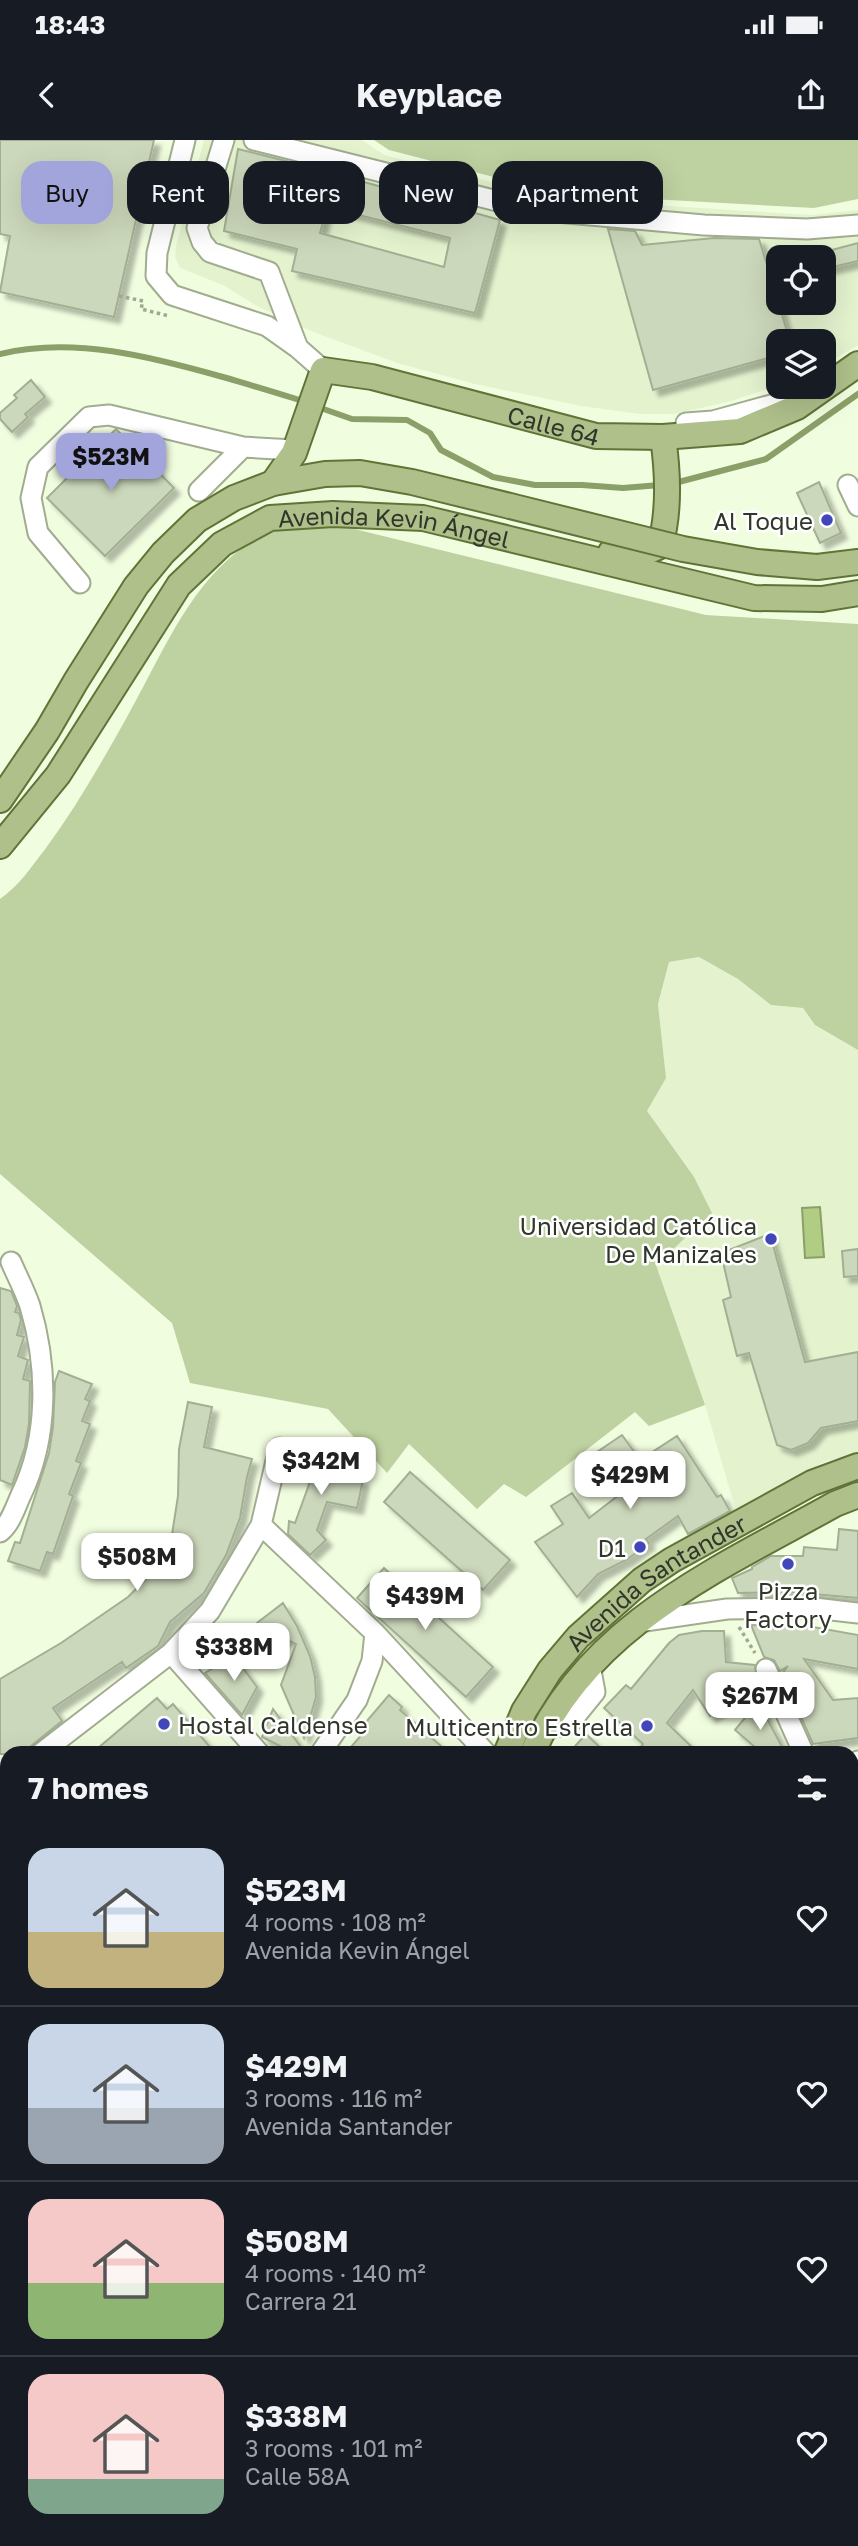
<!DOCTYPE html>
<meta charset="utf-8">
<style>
:root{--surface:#171b24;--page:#20242c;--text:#f1f3f6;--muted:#9ea1a6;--line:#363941;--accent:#a2a5db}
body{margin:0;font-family:"Golos Text",sans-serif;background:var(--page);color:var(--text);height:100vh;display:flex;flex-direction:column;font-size:26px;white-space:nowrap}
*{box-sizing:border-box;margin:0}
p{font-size:23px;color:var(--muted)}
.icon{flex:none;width:38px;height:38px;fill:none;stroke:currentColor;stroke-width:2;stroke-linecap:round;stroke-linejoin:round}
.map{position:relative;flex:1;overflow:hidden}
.sheet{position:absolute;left:0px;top:1606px;width:859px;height:800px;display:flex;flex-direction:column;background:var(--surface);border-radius:21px 21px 0 0;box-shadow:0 7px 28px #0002}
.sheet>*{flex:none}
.top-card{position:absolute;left:21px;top:21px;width:817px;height:63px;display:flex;gap:14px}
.tools{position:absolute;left:766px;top:105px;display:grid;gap:14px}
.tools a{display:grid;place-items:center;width:70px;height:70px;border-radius:14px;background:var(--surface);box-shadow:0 7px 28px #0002;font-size:35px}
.price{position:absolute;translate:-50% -60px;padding:0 16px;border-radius:14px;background:#fff;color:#222;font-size:23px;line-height:46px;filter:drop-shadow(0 2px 4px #0008)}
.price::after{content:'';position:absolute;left:50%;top:42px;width:21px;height:16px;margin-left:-10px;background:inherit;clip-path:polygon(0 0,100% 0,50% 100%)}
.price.active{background:var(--accent);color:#111}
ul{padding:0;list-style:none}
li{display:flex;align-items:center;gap:21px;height:175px;padding:0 28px}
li+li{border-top:2px solid var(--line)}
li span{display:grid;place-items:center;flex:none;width:196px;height:140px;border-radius:21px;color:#555}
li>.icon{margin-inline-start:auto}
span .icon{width:84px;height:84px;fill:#fffc;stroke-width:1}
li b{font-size:30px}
h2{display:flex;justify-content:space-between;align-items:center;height:84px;padding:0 28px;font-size:30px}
.pill{padding:0 24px;border-radius:21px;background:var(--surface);box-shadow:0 7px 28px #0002;font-size:24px;line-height:63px}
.pill.active{background:var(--accent);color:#111}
.status{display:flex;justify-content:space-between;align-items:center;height:49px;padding:0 35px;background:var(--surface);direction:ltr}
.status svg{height:19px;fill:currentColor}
header{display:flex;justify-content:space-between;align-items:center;height:91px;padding:0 28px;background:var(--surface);font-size:32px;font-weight:700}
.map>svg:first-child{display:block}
.built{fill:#e4f3ce;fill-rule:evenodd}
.green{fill:#bed1a0}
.water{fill:#b1cc83;stroke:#8b9f68;stroke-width:2}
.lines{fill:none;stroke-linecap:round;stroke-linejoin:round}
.stream{stroke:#8b9f68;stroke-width:6}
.building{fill:#ccd8bb;stroke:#a3af93;stroke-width:2;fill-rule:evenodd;filter:url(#shadow)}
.minor-casing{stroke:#a1ac90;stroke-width:23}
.major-casing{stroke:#607437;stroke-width:28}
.path{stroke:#9fa892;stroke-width:3.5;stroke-dasharray:3.5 3.5;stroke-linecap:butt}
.minor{stroke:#fff;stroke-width:19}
.major{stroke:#afc08b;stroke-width:24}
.major-bridge-casing{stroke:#607437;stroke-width:28;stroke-linecap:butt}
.major-bridge{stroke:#afc08b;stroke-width:24}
.poi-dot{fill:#4246bb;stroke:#fff;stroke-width:2.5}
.labels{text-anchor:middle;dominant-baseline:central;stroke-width:5;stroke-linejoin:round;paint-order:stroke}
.street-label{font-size:24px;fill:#31362a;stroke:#fff}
.poi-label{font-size:24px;fill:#31362a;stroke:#fff;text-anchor:end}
</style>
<div class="status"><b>18:43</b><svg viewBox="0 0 49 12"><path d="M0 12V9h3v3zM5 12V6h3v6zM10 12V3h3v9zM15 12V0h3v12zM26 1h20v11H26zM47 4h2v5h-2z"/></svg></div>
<header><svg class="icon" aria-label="back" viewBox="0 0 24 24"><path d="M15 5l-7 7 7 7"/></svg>Keyplace<svg class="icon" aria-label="share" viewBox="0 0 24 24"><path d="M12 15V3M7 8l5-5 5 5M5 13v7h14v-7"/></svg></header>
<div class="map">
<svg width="858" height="2406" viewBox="0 0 858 2406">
<defs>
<filter id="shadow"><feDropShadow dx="6" dy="6" stdDeviation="2" flood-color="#0004"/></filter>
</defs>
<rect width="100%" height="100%" fill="#f1fddf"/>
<path class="built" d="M 204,0 L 362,0 L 384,15 L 558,59 L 811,75 L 858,70 L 858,205 L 824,225 L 824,201 L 779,201 L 779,245 L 731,261 L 675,274 L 640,274 L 581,266 L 475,244 L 397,223 L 306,189 L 257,166 L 223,145 L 180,128 L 175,117 L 176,106 ZM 779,117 L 824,117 L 824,163 L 779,163 Z
M 699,817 L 738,839 L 771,865 L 803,868 L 815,885 L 858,910 L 858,1314 L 826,1321 L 736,1371 L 705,1265 L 656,1125 L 647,971 L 666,937 L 658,864 L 669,822 Z
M 0,2058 L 7,2075 L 7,2200 L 0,2207 Z"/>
<path class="green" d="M 374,0 L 858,0 L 858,59 L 814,68 L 560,54 L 389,10 Z
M 338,385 L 706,475 L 858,484 L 858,910 L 815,885 L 803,868 L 771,865 L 738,839 L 699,817 L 669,822 L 658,864 L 666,938 L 647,971 L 694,1037 L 712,1073 L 656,1125 L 705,1265 L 649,1286 L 635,1272 L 526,1357 L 504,1344 L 477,1369 L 409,1304 L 387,1333 L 328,1269 L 190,1243 L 172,1183 L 0,1034 L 0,759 C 20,745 31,727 46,708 C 76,667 102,622 127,577 C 166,509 199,416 280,389 C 296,383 320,386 338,385 Z"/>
<path class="water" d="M 820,1067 L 824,1117 L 805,1118 L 802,1068 Z"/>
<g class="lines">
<path class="stream" d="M 0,214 C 73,196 152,217 223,237 C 250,245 278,253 305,262
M 315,266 L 352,279 L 407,280 L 430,293 L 441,310 L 493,337 L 535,345 L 582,345 L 623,348 L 660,345
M 671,344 L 766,319 L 858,254"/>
</g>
<path class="building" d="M 0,0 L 154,0 L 114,177 L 0,152 L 10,96 L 0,94 Z
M 238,9 L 314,28 L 500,80 L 475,173 L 292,131 L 297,109 L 224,91 ZM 327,67 L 450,98 L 444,127 L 320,93 Z
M 608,89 L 635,91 L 642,105 L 714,98 L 759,99 L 790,201 L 779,201 L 779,215 L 653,250 Z
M 858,103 L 858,121 L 824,129 L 824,112 Z
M 31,240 L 45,257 L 25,274 L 28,277 L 12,292 L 0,279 L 0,273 L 17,258 L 14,255 Z
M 116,289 L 174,348 L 105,416 L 47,358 Z
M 819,342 L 841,393 L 820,403 L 797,353 Z
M 770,1094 L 805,1222 L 858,1212 L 858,1281 L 821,1288 L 808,1303 L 791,1310 L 777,1305 L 749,1213 L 737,1216 L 723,1160 L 731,1157 L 721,1113 Z
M 858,1109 L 858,1136 L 844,1137 L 842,1111 Z
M 0,1148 L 11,1151 L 17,1166 L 15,1172 L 19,1173 L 21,1180 L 17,1195 L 24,1197 L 18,1216 L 28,1220 L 23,1239 L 30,1241 L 29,1284 L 25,1307 L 12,1345 L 0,1340 Z
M 59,1231 L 92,1244 L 85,1259 L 90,1261 L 82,1281 L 90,1284 L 76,1321 L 81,1323 L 69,1354 L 73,1356 L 53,1414 L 47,1412 L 40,1431 L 8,1421 L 15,1402 L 20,1403 L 49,1313 L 53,1287 L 55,1242 Z
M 188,1262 L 212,1267 L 204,1307 L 252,1319 L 247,1337 L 240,1378 L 226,1415 L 204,1453 L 170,1482 L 158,1506 L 126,1528 L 122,1522 L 53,1568 L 62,1581 L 31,1606 L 20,1614 L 0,1614 L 0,1539 L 61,1503 L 128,1457 L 151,1434 L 171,1401 L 178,1356 L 179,1309 Z
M 622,1295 L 640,1320 L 677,1296 L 717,1357 L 721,1355 L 730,1371 L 688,1394 L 678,1376 L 646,1399 L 649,1403 L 628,1419 L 598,1434 L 577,1457 L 535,1402 L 563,1384 L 551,1366 L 572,1353 L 589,1378 L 624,1351 L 597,1312 Z
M 311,1301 L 333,1306 L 327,1333 L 363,1340 L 357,1368 L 327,1362 L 317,1390 L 326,1400 L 310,1415 L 288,1394 L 289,1381 L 295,1383 L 311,1339 L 303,1337 Z
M 410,1332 L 510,1420 L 483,1450 L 384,1362 Z
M 839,1389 L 858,1391 L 858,1458 L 791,1452 L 738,1453 L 732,1438 L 752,1429 L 752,1427 L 771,1416 L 803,1416 L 804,1407 L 837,1410 Z
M 384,1428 L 493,1527 L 466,1557 L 357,1458 Z
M 283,1463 L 297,1486 L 310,1516 L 315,1537 L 316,1557 L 304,1598 L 281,1545 L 296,1504 L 283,1498 L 271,1519 L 253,1486 Z
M 751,1485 L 813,1487 L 858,1495 L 858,1529 L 804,1519 L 833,1560 L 858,1558 L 858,1598 L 813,1604 L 782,1534 L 788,1526 L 780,1531 L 774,1520 L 764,1517 Z
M 702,1491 L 724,1491 L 726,1522 L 755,1525 L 758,1541 L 750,1546 L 752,1549 L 710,1576 L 693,1550 L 667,1583 L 699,1614 L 635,1614 L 643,1604 L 604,1568 L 626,1545 L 631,1549 L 669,1503 L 679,1495 Z
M 234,1516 L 257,1547 L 242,1575 L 205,1533 Z
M 389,1555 L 402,1567 L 400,1570 L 450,1614 L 345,1614 L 364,1592 L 360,1589 Z
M 157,1558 L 167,1569 L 173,1564 L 216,1614 L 91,1614 Z
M 758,1562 L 786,1614 L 763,1614 L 735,1590 Z
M 273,1569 L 306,1614 L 296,1614 L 262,1597 Z
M 586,1594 L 607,1614 L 568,1614 Z"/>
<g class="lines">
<g class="minor-casing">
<path id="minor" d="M 185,0 L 157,113 L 156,136 L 172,155 L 267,186 L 298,208 L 323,230
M 224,0 L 197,88 L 202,102 L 210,112 L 269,132 L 298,208
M 254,0 L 533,70 L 704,85 L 807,89 L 858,85
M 686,283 L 713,281 L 793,259
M 848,345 L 858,366
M 199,351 L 243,307
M 80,443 L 38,393 L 31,358 L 38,327 L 89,277 L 109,275 L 243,307 L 294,310
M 261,1385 L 375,1493 L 487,1614
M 0,1392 C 11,1383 15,1368 21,1355 C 49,1297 48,1227 30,1166 C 25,1151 17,1136 11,1122
M 638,1482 L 727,1469 L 814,1468 L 858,1473
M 171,1513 L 260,1614
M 766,1529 L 804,1614
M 542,1590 L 569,1584 L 595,1552 L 590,1525
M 40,1614 L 171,1513 L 210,1471 L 261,1385 L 279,1308
M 320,1614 L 357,1560 L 372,1521 L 375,1493
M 852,1624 L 858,1621
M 0,1645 L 7,1639
M 0,1677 L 7,1681
M 852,1703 L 858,1713
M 852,1859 L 858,1861
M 852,1935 L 858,1932
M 0,1995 L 7,2011
M 852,2146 L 858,2150
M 852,2199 L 858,2179
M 0,2235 L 7,2225
M 318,2406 L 321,2399
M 500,2406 L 501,2399"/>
</g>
<g class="major-casing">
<g id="major">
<path id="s1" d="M 273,343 L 294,313 L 323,230 L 372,237 L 596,296 L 663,297 L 740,291 L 797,267 L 858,224"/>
<path d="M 611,412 L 645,413 L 660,406 C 670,371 668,332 663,297"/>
<path d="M 817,427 L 858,422"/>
<path d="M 0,660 L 47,591 L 76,541 L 136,446 L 163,413 L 197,380 L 234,358 L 273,343 L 325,334 L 360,333 L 412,342 L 510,366"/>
<path id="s2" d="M 0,706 L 58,635 L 179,445 L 222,404 L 270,378 L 333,374 L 423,378 L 754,458 L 822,459 L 858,453"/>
<path id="s3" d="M 506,1614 L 524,1571 L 550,1530 L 578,1497 L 642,1440 L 672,1420 L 812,1343 L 858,1326"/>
<path d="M 532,1614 C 587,1485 721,1428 835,1364 L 858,1355"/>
<path d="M 852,2328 L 858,2331"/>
<path d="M 852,2364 L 858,2362"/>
<path d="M 24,2406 L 33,2399"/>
<path d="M 68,2406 L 76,2399"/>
<path d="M 804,2406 L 809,2399"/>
<path d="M 849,2406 L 858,2401"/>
</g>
</g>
<path class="path" d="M 119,156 L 143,161 L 141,169 L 169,176
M 739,1487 L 755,1513"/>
<use href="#minor" class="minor"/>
<use href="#major" class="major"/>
<g class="major-bridge-casing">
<path id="major-bridge" d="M 510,366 L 683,409 L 757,422 L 817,427"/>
</g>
<use href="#major-bridge" class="major-bridge"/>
</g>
<g class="poi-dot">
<circle cx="827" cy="380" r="7"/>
<circle cx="771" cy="1099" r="7"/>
<circle cx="640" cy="1407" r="7"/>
<circle cx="788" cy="1424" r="7"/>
<circle cx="164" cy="1584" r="7"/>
<circle cx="647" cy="1586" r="7"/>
</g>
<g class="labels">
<g class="street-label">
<text stroke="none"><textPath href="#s1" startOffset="362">Calle 64</textPath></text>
<text stroke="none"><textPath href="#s2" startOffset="556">Avenida Kevin Ángel</textPath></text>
<text stroke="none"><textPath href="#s3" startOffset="234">Avenida Santander</textPath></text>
</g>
<g class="poi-label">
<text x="813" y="380">Al Toque</text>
<text x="757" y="1085">Universidad Católica<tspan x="757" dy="28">De Manizales</tspan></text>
<text x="626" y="1407">D1</text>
<text x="788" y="1450" text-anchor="middle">Pizza<tspan x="788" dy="28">Factory</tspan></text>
<text x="178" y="1584" text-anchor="start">Hostal Caldense</text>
<text x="633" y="1586">Multicentro Estrella</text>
</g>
</g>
</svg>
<div class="tools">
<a><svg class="icon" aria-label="locate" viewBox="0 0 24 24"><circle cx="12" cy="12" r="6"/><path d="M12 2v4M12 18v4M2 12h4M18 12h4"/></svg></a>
<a><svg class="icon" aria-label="layers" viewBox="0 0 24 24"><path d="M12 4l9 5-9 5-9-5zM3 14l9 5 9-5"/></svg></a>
</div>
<b class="price active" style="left:111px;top:353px">$523M</b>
<b class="price" style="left:321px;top:1357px">$342M</b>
<b class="price" style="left:630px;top:1371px">$429M</b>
<b class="price" style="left:137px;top:1453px">$508M</b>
<b class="price" style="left:425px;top:1492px">$439M</b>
<b class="price" style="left:234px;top:1543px">$338M</b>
<b class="price" style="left:760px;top:1592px">$267M</b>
<div class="top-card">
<a class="pill active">Buy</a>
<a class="pill">Rent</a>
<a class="pill">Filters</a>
<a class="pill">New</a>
<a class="pill">Apartment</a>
</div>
<section class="sheet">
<h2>7 homes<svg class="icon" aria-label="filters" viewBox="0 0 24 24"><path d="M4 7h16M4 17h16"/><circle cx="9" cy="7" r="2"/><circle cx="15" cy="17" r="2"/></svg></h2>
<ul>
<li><span style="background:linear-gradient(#c9d6e8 60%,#c2b280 0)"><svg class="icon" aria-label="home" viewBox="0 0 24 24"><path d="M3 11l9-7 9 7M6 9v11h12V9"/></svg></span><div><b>$523M</b><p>4 rooms · 108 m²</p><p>Avenida Kevin Ángel</p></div><svg class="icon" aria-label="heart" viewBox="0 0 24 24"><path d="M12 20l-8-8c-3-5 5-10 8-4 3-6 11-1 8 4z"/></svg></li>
<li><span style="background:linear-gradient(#c9d6e8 60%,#9aa5b1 0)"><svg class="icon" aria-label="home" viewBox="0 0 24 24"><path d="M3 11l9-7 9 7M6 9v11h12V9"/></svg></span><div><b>$429M</b><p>3 rooms · 116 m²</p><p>Avenida Santander</p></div><svg class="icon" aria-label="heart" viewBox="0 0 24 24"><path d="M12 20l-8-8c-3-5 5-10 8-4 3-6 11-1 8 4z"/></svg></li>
<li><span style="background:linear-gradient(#f6c9c9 60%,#8fb573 0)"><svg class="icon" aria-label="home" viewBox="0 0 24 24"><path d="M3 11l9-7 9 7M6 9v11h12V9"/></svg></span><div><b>$508M</b><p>4 rooms · 140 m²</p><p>Carrera 21</p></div><svg class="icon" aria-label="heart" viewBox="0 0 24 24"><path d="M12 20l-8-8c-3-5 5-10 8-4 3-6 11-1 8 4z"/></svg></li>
<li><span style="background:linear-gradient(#f6c9c9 75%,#7fa58c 0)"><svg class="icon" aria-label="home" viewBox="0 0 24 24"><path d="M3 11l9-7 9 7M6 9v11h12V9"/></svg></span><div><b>$338M</b><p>3 rooms · 101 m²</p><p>Calle 58A</p></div><svg class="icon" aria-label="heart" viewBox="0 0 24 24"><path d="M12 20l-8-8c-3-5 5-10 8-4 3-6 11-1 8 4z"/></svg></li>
</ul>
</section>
</div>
